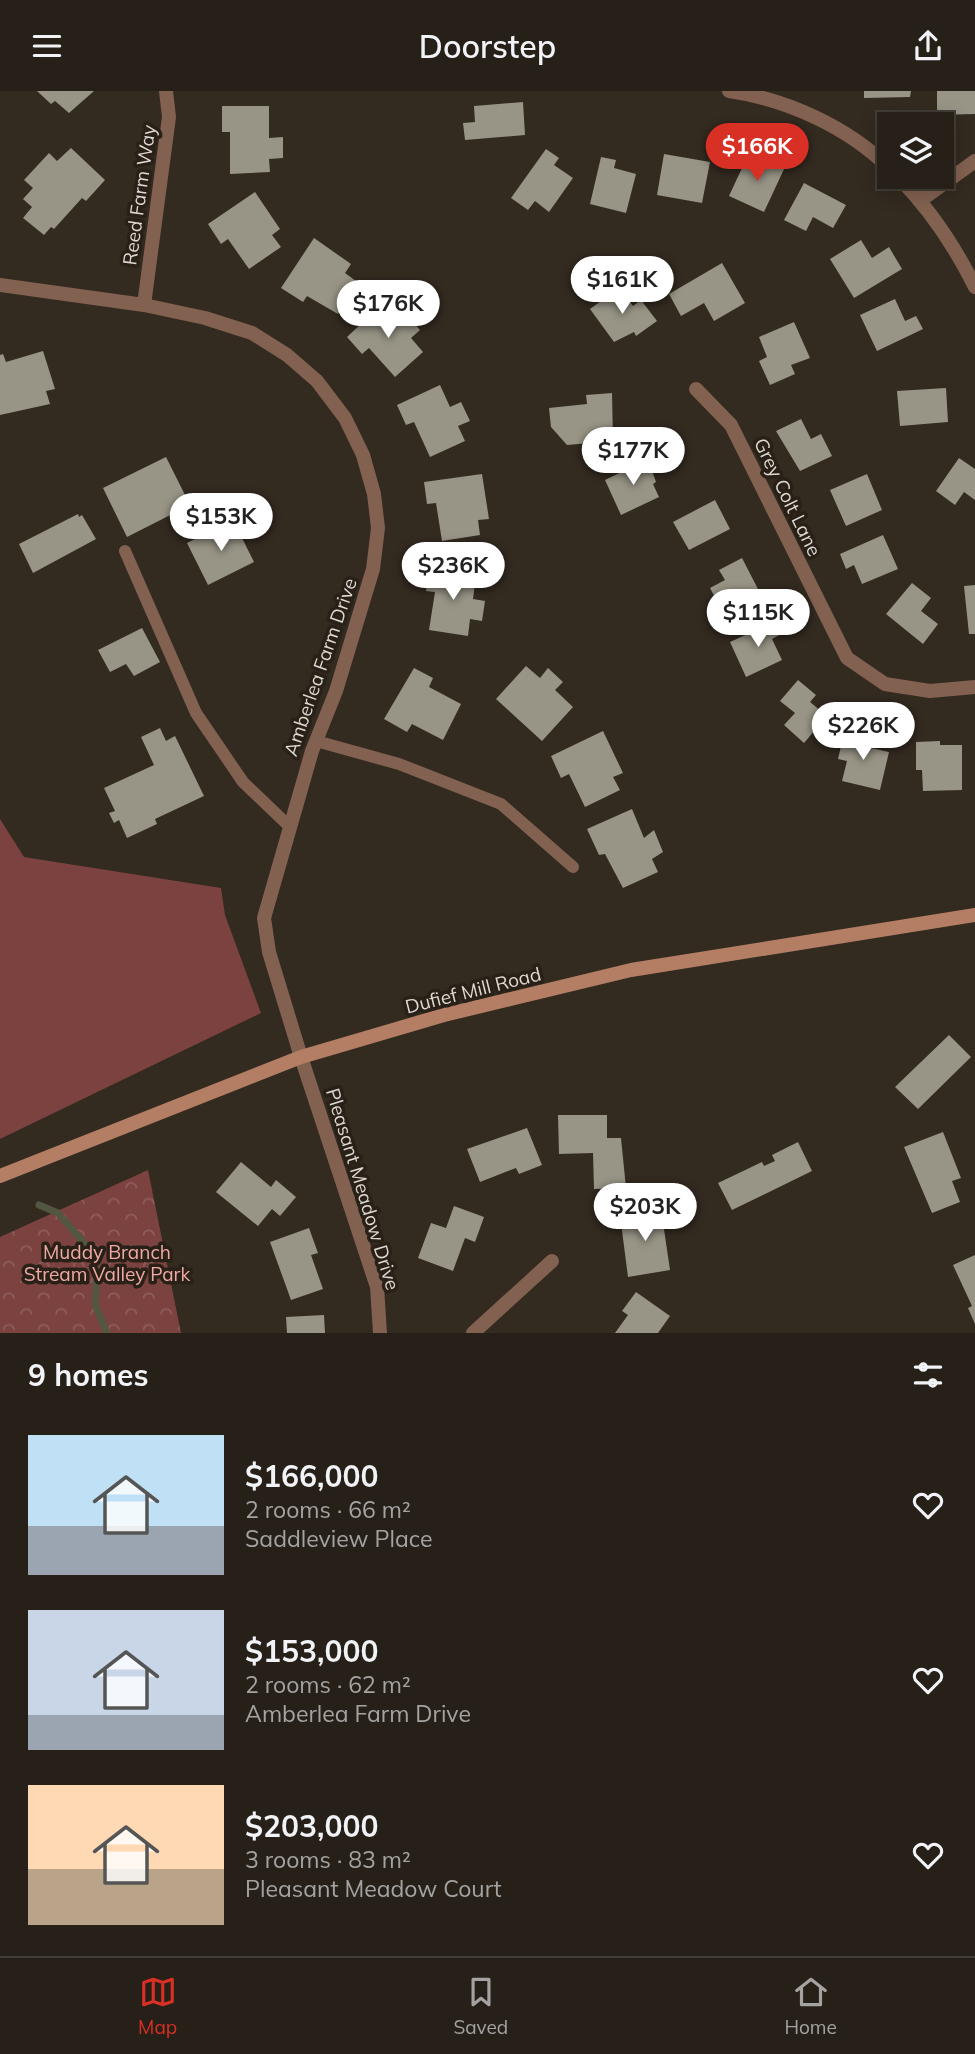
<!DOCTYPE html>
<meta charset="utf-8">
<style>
:root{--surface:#262018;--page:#322d25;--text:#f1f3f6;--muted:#a4a3a2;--line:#423e37;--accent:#d93025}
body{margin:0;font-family:Mulish,sans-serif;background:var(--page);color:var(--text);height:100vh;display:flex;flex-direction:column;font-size:26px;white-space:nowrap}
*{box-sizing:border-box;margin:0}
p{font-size:23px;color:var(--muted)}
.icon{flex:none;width:38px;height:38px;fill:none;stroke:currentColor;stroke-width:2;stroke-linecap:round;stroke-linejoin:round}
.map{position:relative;height:1242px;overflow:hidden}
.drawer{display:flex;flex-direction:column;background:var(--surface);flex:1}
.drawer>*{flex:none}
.controls{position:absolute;left:877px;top:21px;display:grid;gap:14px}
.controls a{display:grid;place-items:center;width:77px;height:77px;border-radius:0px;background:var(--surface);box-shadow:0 4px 18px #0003,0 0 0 2px var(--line);font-size:35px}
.price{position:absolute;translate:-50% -60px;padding:0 16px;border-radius:24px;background:#fff;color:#222;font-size:23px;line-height:46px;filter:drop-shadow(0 2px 4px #0008)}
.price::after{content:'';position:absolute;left:50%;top:42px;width:21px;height:16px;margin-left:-10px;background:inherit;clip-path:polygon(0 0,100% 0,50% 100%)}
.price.current{background:var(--accent);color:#fff}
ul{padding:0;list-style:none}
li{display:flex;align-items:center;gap:21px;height:175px;padding:0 28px}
li span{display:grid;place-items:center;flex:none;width:196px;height:140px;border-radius:0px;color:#555}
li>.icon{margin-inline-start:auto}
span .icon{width:84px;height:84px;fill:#fffc;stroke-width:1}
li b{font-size:30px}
h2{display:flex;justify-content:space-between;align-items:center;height:84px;padding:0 28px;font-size:30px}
header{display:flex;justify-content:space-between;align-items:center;height:91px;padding:0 28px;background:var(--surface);font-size:32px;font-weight:600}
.tabs{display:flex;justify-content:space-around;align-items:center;height:98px;border-top:2px solid var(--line);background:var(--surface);font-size:19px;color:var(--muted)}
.tabs a{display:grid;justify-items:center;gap:4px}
.tabs .current{color:var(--accent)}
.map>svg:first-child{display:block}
.green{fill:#7c4240}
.forest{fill:url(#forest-crowns)}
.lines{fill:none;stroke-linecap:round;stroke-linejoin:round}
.stream{stroke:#535742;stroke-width:7}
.building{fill:#989586}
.service{stroke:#826150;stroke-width:12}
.minor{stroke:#826150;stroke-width:14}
.secondary{stroke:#b37e63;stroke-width:14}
.labels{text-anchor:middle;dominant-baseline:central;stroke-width:7;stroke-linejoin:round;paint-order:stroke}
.street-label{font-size:19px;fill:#ded9d2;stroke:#292117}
.park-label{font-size:19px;fill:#f0a9a5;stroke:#292117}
</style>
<header><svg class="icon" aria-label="menu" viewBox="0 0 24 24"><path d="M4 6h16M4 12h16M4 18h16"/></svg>Doorstep<svg class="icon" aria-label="share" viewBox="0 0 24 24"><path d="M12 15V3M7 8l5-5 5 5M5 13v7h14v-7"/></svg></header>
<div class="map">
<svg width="975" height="1242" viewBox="0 0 975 1242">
<defs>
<pattern id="forest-crowns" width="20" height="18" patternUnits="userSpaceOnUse" patternTransform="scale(1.75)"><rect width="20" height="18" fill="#7c4240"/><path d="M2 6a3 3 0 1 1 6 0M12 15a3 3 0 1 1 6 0" fill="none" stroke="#8e5d5b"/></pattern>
</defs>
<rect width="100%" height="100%" fill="#332a20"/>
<path class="green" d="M 0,728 L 24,766 L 221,797 L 225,824 L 261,922 L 0,1048 Z"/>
<path class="forest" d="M 148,1079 L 181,1242 L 0,1242 L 0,1146 Z"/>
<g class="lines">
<path class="stream" d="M 39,1114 L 58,1122 L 91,1160 L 97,1184 L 95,1213 L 107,1242"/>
</g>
<path class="building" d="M 37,0 L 94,0 L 69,22 L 55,10 L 51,13 Z
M 864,0 L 911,0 L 910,6 L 864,7 Z
M 937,0 L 975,0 L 975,23 L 937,24 Z
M 523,11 L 525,44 L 465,49 L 463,32 L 475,31 L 474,15 Z
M 222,15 L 269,15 L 269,47 L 283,46 L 283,67 L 269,68 L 270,81 L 230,83 L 230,41 L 222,41 Z
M 71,57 L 105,89 L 86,110 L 82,107 L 54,138 L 51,136 L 44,144 L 23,127 L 32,116 L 23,108 L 33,97 L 24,89 L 49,62 L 57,70 Z
M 546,58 L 559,67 L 554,74 L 573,87 L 549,121 L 535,110 L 528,119 L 511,107 Z
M 664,63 L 710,71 L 702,112 L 657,104 Z
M 748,64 L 767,73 L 769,68 L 785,76 L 764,121 L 729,105 Z
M 601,66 L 616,69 L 614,77 L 636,83 L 626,122 L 590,113 Z
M 804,92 L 846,114 L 833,137 L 813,126 L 806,140 L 784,129 Z
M 255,101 L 280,138 L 272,144 L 281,156 L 249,178 L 228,148 L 221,153 L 208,133 Z
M 314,147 L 351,173 L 345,182 L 360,193 L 338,223 L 307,205 L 303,211 L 281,197 Z
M 861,149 L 872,167 L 889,156 L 902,178 L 854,207 L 830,168 Z
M 722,172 L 745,212 L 714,230 L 704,212 L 681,225 L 669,203 Z
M 620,196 L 633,215 L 641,209 L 657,230 L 636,245 L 634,241 L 614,251 L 590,218 Z
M 895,208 L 905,230 L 916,225 L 923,238 L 877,260 L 860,224 Z
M 381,214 L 397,232 L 406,223 L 420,239 L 411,247 L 423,261 L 395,286 L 369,257 L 362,263 L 347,246 Z
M 794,231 L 810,267 L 791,274 L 795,283 L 770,294 L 759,270 L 767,266 L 759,246 Z
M 43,260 L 55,298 L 46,300 L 50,313 L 0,324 L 0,264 L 3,263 L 6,271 Z
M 440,294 L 450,316 L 461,311 L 470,330 L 458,335 L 465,350 L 430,366 L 414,331 L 406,334 L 397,314 Z
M 946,297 L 948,331 L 900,335 L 897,300 Z
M 612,302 L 613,350 L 567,354 L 551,336 L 549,317 L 587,313 L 586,304 Z
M 801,328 L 811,348 L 821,343 L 832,365 L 800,380 L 776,340 Z
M 166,366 L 190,414 L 127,446 L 103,397 Z
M 959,367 L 975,378 L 975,409 L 964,401 L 955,414 L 936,400 Z
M 648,368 L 656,391 L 653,393 L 659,406 L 621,424 L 605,389 Z
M 482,383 L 489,428 L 478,429 L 480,444 L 442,450 L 436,412 L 427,413 L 424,391 Z
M 867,383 L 882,419 L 846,435 L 830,399 Z
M 715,409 L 730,438 L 689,459 L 673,431 Z
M 78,423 L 79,426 L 82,424 L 96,448 L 33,482 L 19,453 Z
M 233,429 L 254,471 L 208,494 L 187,452 Z
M 883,444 L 898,478 L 862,493 L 854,474 L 846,478 L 840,463 Z
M 742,467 L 759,500 L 722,520 L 710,497 L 725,489 L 719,479 Z
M 429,478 L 476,485 L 473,508 L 485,510 L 482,530 L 470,528 L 468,545 L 429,539 L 435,501 L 426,500 Z
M 912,492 L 931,507 L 921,520 L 938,533 L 923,553 L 886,523 Z
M 975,494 L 975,543 L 969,543 L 964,495 Z
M 776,530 L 781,543 L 772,548 L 782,569 L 746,586 L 730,551 Z
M 142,537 L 160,571 L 134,585 L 126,573 L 110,581 L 98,559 Z
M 526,575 L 540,587 L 548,577 L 563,591 L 555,599 L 573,616 L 542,650 L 496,608 Z
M 414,577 L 433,587 L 429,596 L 461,613 L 443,649 L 412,633 L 407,641 L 384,628 Z
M 798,589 L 816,604 L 810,611 L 827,625 L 804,652 L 784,634 L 795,622 L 780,610 Z
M 160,637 L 166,650 L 175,645 L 204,705 L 155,728 L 157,733 L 127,747 L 119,729 L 114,732 L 109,722 L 115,720 L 104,697 L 154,674 L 141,646 Z
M 603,640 L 623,682 L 613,686 L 620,699 L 585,716 L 569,683 L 561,687 L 551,665 Z
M 844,642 L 868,647 L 866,656 L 889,661 L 880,699 L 842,690 L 847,670 L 838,668 Z
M 940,650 L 940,654 L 962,654 L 962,699 L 923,700 L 922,679 L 916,679 L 916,651 Z
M 632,718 L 644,747 L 654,739 L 663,761 L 652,768 L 658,781 L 623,797 L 605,763 L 599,764 L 587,738 Z
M 949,944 L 971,966 L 918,1018 L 895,996 Z
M 558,1024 L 607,1024 L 607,1047 L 621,1047 L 626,1097 L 594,1098 L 593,1062 L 559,1063 Z
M 527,1037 L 542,1074 L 519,1083 L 516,1077 L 480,1091 L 467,1058 Z
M 943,1041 L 961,1087 L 952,1090 L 960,1111 L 932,1122 L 904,1056 Z
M 798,1051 L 812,1080 L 732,1119 L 718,1092 L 762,1071 L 764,1075 L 775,1070 L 772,1064 Z
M 241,1071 L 271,1096 L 276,1089 L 296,1106 L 280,1125 L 272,1118 L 258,1135 L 216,1101 Z
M 454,1115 L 484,1126 L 475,1151 L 465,1147 L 453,1180 L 418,1167 L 431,1132 L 446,1137 Z
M 661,1118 L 670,1179 L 628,1186 L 620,1124 Z
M 309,1137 L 318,1162 L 311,1164 L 323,1198 L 291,1209 L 270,1151 Z
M 975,1164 L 975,1233 L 968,1217 L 972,1215 L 953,1174 Z
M 636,1201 L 670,1225 L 658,1242 L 615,1242 L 628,1224 L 622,1220 Z
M 324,1224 L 325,1242 L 287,1242 L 286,1226 Z"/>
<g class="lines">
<path class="service" d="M 125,460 L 196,622 L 243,691 L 289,735
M 316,650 L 399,673 L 501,713 L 573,776"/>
<path class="minor" d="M 729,0 C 786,8 848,36 889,77
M 898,86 C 931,119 954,154 975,196
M 921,109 L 975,70
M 0,194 L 144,214 L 205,227 L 252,242 L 287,264 L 317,290 L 345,327 L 363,364 L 374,403 L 378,437 L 373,478 L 336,600 L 312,660 L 264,827 L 269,861 L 301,966 L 377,1196 L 380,1242
M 144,214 L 169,26 L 166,0
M 696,298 L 731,334 L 847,567 L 885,593 L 930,600 L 975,596
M 473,1242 L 552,1170"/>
<path class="secondary" d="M 0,1085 L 301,966 L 444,924 L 631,879 L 975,824"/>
</g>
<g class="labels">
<g class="street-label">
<text transform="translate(139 104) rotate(-82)">Reed Farm Way</text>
<text transform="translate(788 406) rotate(64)">Grey Colt Lane</text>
<text transform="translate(320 576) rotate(-71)">Amberlea Farm Drive</text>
<text transform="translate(473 899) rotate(-14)">Dufief Mill Road</text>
<text transform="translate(363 1098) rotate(73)">Pleasant Meadow Drive</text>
</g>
<g class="park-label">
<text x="107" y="1161">Muddy Branch<tspan x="107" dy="22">Stream Valley Park</tspan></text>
</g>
</g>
</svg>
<div class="controls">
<a><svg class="icon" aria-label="layers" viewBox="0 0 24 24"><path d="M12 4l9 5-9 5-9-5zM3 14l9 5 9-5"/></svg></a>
</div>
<b class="price current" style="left:757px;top:92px">$166K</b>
<b class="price" style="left:622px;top:225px">$161K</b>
<b class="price" style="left:388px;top:249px">$176K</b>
<b class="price" style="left:633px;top:396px">$177K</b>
<b class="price" style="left:221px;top:462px">$153K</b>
<b class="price" style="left:453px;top:511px">$236K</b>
<b class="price" style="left:758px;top:558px">$115K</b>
<b class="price" style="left:863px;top:671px">$226K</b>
<b class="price" style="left:645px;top:1152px">$203K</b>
</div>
<section class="drawer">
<h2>9 homes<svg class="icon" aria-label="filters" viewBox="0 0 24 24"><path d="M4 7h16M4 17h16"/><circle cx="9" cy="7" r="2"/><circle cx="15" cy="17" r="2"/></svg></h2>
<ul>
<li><span style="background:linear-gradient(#bfe0f5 65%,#9aa5b1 0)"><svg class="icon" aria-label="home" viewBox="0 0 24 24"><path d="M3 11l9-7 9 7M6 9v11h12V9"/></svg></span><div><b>$166,000</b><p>2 rooms · 66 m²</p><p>Saddleview Place</p></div><svg class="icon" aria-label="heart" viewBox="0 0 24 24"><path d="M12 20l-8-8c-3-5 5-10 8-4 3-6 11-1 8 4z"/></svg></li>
<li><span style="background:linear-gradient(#c9d6e8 75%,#9aa5b1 0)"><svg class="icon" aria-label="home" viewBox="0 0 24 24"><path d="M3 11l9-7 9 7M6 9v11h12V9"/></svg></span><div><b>$153,000</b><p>2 rooms · 62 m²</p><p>Amberlea Farm Drive</p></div><svg class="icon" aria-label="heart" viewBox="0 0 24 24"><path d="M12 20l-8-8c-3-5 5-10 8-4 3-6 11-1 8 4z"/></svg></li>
<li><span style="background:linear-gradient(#ffd9b3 60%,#b9a48a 0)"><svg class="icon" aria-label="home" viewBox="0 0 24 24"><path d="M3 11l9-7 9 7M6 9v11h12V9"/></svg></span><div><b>$203,000</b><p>3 rooms · 83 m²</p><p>Pleasant Meadow Court</p></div><svg class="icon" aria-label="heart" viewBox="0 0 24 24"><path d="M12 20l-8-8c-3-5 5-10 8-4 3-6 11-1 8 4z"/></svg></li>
</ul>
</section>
<nav class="tabs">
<a class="current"><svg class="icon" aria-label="map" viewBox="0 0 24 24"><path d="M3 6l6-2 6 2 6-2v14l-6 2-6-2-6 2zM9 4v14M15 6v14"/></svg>Map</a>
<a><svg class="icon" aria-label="saved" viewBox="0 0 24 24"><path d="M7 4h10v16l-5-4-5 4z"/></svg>Saved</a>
<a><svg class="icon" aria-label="home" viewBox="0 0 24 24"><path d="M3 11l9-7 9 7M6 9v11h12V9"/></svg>Home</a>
</nav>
